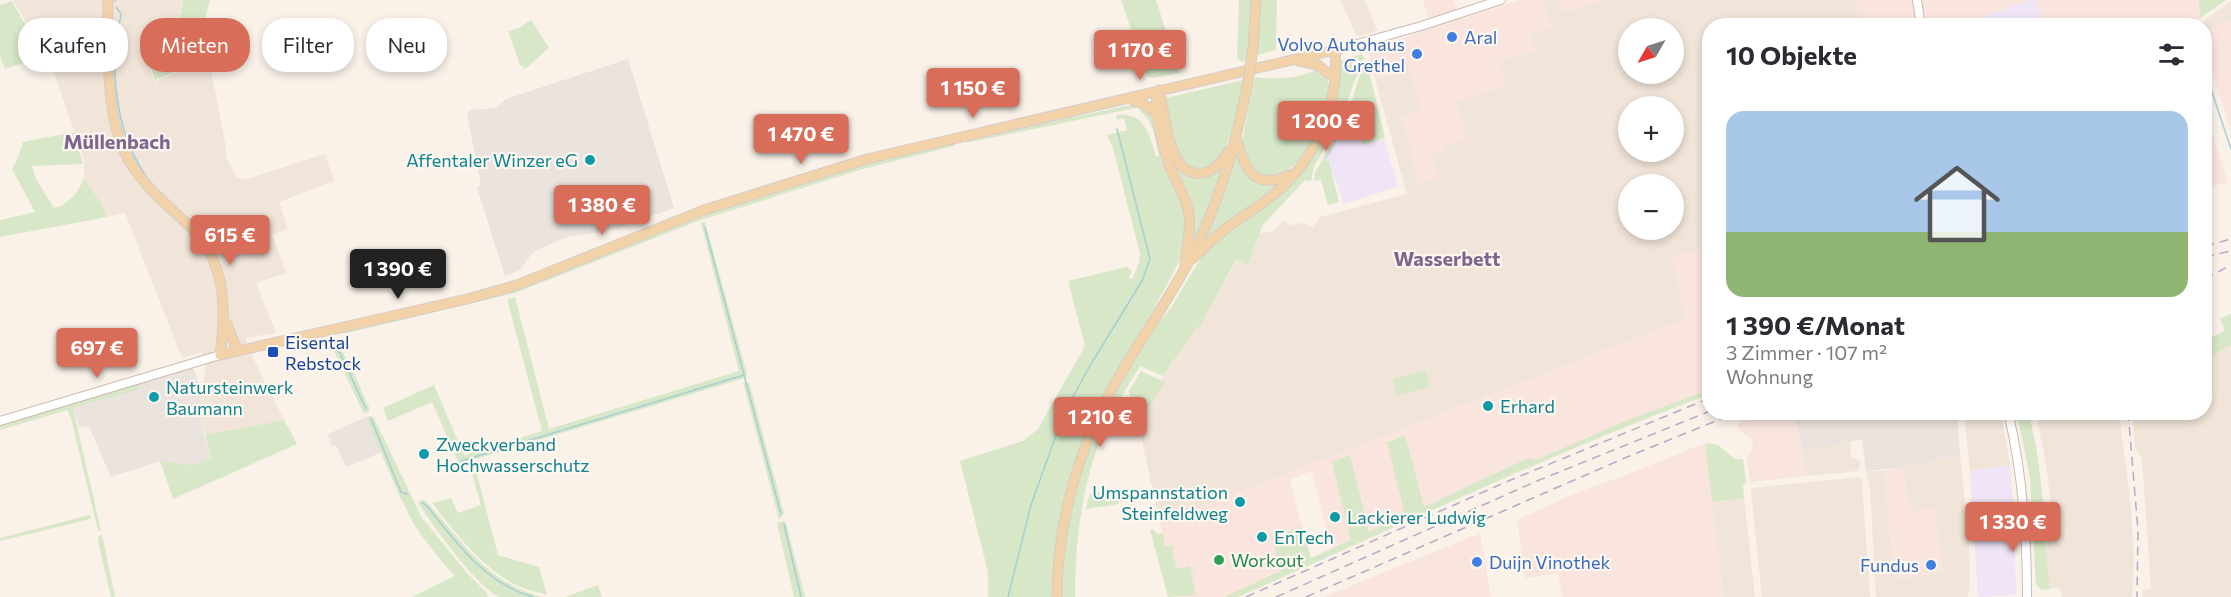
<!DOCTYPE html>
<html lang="de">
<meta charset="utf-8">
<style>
:root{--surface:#fff;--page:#f7f7f7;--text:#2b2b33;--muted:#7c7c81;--line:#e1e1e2;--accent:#d86e5a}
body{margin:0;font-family:Commissioner,sans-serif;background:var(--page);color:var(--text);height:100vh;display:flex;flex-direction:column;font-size:22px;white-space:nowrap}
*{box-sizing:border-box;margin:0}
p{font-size:20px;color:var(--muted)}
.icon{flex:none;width:33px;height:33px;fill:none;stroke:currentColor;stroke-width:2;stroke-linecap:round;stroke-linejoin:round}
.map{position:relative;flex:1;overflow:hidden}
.panel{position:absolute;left:1702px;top:18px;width:510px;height:402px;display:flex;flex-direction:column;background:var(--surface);border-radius:24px;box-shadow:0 3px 9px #0003}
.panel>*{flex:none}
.guide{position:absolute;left:18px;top:18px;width:570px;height:54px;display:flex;gap:12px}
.needle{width:39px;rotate:231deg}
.tools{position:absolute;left:1618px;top:18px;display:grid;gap:12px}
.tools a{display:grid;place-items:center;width:66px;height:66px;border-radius:50%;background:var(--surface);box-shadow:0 3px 9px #0003;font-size:30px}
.price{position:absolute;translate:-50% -51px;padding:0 14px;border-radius:6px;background:var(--accent);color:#fff;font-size:20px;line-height:39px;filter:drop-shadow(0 2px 3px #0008)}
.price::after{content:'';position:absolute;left:50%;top:36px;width:18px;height:14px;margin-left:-9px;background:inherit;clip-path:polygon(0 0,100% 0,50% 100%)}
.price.current{background:#222;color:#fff}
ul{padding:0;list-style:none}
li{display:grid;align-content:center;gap:12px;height:318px;padding:0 24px}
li+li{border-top:2px solid var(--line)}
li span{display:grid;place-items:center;height:186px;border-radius:18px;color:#555}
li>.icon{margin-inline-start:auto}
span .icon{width:108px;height:108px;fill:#fffc;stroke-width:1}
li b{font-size:26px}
h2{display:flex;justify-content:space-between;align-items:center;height:72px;padding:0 24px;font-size:26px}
.tag{padding:0 21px;border-radius:24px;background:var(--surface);box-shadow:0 3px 9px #0003;font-size:21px;line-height:54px}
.tag.current{background:var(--accent);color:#fff}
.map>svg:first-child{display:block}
.residential{fill:#f1e4d8;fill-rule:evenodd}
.commercial{fill:#f9e4de}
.industrial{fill:#eae3de}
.education{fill:#efe5f7}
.green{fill:#d7e7c8}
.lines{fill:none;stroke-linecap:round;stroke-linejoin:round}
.stream{stroke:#a6cfd3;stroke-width:1.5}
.minor-casing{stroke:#ccbaaf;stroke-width:10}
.major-casing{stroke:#d5cdca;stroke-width:11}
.minor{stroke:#fff;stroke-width:8}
.major{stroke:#f2d2a8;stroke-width:9}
.rail{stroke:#b5a8c4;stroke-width:1.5;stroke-dasharray:9 6;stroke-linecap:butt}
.major-bridge-casing{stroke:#d5cdca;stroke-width:11;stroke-linecap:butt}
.major-bridge{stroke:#f2d2a8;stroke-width:9}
.shop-dot{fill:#3f7fe0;stroke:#fdf7ef;stroke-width:2}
.culture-dot{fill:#0f9aa8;stroke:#fdf7ef;stroke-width:2}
.transit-dot{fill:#1a4fb4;stroke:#fdf7ef;stroke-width:2}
.leisure-dot{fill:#2e9e5b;stroke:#fdf7ef;stroke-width:2}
.labels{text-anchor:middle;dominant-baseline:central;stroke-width:4.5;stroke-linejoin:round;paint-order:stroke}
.shop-label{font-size:18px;fill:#366cbe;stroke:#fdf7ef;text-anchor:start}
.culture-label{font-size:18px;fill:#0d838f;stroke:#fdf7ef;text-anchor:start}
.transit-label{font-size:18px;fill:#164399;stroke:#fdf7ef;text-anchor:start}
.leisure-label{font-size:18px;fill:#27864d;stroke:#fdf7ef;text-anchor:start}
.neighbourhood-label{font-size:20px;font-weight:bold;fill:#7e668e;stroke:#fdf7ef}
</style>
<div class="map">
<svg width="2231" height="597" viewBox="0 0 2231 597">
<rect width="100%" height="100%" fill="#faf2e9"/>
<path class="residential" d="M 13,0 L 182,0 L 178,27 L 146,28 L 148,62 L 154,82 L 209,59 L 226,147 L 226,156 L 235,176 L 244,180 L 325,154 L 334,181 L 279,202 L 288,229 L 272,235 L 286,273 L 256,283 L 276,333 L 245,338 L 252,356 L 284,420 L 205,435 L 198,414 L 206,367 L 201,352 L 182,358 L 125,213 L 107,217 L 101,203 L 84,178 L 84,160 L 38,26 L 30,29 Z
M 1341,0 L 1365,0 L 1377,31 L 1360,36 L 1355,33 Z
M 1543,0 L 1560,0 L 1564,12 L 1603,0 L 1855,0 L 1861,25 L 1710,26 L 1710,248 L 1672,256 L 1685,319 L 1160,523 L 1139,428 L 1150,405 L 1165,382 L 1161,380 L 1197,327 L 1199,328 L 1237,260 L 1248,265 L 1260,234 L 1273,231 L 1283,221 L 1290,225 L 1303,223 L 1313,227 L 1320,217 L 1407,194 L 1375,79 L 1391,74 L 1388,62 L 1405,57 L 1421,110 L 1401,117 L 1432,154 L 1445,150 L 1455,101 L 1506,86 L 1499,61 L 1535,51 L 1530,34 L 1552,28 ZM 1629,28 L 1674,28 L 1674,74 L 1629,74 ZM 1629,106 L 1674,106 L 1674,152 L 1629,152 ZM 1629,184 L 1674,184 L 1674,230 L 1629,230 Z
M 2231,1 L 2231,21 L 2205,32 L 2205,26 L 2200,24 Z
M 2231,345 L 2231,597 L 2143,597 L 2143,590 L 2151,588 L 2142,458 L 2135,447 L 2132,413 L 2205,412 L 2205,359 Z
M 1964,413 L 2001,413 L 2010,465 L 1970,471 Z
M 2036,413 L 2119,413 L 2131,506 L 2134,560 L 2132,597 L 2062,597 L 2059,587 L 2050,589 L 2045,537 L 2054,524 L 2046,464 Z
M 1850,441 L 1851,456 L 1861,463 L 1858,471 L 1806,476 L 1803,450 Z
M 1960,455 L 1969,542 L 1970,581 L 1968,597 L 1876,597 L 1870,489 L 1866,471 L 1884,471 L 1894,580 L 1943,572 L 1935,508 L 1911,512 L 1902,468 Z
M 1859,477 L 1862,481 L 1870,597 L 1762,597 L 1751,491 L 1752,488 Z
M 1744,498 L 1755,597 L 1724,597 L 1712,502 Z"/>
<path class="commercial" d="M 1423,0 L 1454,0 L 1460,19 L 1520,0 L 1543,0 L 1552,28 L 1530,34 L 1535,51 L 1499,61 L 1506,86 L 1456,101 L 1467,139 L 1445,146 L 1445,150 L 1432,154 L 1439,177 L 1419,183 L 1401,116 L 1421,110 L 1405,58 L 1388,62 L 1391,74 L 1375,78 L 1369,53 L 1369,51 L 1382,46 L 1432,28 Z
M 1560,0 L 1603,0 L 1563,12 Z
M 1855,0 L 2030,0 L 1960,26 L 1861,25 Z
M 2035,0 L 2199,0 L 2200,18 L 2185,26 L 2043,25 Z
M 2231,21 L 2231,130 L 2205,52 L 2205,32 Z
M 2207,119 L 2228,182 L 2205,189 L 2205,120 Z
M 1710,248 L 1710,389 L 1623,422 L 1536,460 L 1528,458 L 1423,508 L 1405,435 L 1387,441 L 1405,516 L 1369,532 L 1350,456 L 1332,462 L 1351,540 L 1331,549 L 1312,471 L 1290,479 L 1302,527 L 1272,536 L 1282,571 L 1224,597 L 1179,597 L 1160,523 L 1685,319 L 1672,256 Z
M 1768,413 L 1794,413 L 1803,450 L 1806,476 L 1750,482 L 1747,459 L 1753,447 L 1752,441 L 1748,436 L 1741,432 L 1737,424 Z
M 1705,443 L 1724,597 L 1562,597 L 1558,573 L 1525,578 L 1517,520 L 1576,493 L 1626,475 Z
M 1902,468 L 1911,512 L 1935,508 L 1944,572 L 1894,580 L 1884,471 Z
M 1480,533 L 1491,597 L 1324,597 Z"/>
<path class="industrial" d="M 628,59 L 674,208 L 609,231 L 567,237 L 533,252 L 520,270 L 505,276 L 477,188 L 481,184 L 467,115 L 470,110 L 496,108 L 506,99 Z
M 193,368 L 202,392 L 198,414 L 211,460 L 194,465 L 160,461 L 111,477 L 89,426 L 79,427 L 73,408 L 140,389 L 138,384 Z
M 1794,413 L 1957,413 L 1960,455 L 1902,468 L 1866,471 L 1862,439 L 1803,450 Z
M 366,417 L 382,452 L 346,467 L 336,445 L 332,446 L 328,434 Z"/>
<path class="education" d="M 2030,0 L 2035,0 L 2043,25 L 1960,25 Z
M 1345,122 L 1359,130 L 1363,145 L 1384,139 L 1398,187 L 1343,204 L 1338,184 L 1336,182 L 1329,161 L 1326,160 Z
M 2010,465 L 2014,516 L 2016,590 L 2015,595 L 1978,597 L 1970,471 Z"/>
<path class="green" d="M 183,0 L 210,0 L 203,26 L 209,58 L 155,80 L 149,62 L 147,29 L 178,28 Z
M 1121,0 L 1156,0 L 1179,73 L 1153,78 L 1147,76 Z
M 1239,0 L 1253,0 L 1247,61 L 1242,62 L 1237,58 Z
M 1260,0 L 1277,0 L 1276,50 L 1258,55 Z
M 2199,0 L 2226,0 L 2200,18 Z
M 12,1 L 28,30 L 37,27 L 47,55 L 5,69 L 0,56 L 0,5 Z
M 531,20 L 549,48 L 525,69 L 520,65 L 508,31 L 519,28 Z
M 1362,54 L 1365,59 L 1361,61 L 1362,65 L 1354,82 L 1341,120 L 1314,166 L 1311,181 L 1305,180 L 1263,225 L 1248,265 L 1236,260 L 1199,328 L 1197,327 L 1163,376 L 1140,366 C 1127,387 1114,408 1104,430 C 1082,482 1075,542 1075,597 L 1061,597 L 1065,546 L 1071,512 L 1086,459 L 1099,426 L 1124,377 L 1156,326 L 1172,306 L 1205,251 L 1217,238 L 1261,207 L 1318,145 L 1334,112 L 1338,98 L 1340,61 Z
M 1368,67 L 1385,138 L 1363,145 L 1358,130 L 1346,123 L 1326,160 L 1329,161 L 1339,202 L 1328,205 L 1321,180 L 1314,181 L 1315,172 L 1345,122 L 1362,68 Z
M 1318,68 C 1321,71 1325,75 1327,78 C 1338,104 1297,187 1264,176 C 1252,171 1246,161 1243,148 C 1241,138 1253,88 1255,77 C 1273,80 1303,79 1318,68 Z
M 1244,80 L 1244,88 C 1237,110 1229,165 1202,170 C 1198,171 1192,168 1188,168 L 1176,152 L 1166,98 Z
M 1131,105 L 1140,107 L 966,143 L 967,139 Z
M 1146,107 L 1152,113 L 1186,214 L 1184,246 L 1181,258 L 1087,434 L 1053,580 L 1052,597 L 988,597 L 988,572 L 960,461 L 1023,441 L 1038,429 L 1085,346 L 1068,281 L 1126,267 L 1132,270 L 1129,278 L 1132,279 L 1139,263 L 1140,254 L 1113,148 L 1107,135 L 1127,130 L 1124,118 L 1117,120 L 1116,115 C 1144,111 1150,135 1156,157 L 1159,156 L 1153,130 L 1149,120 L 1139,110 Z
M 74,132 L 83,164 L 32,166 L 36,179 L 54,208 C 69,205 79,191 84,178 L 101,203 L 107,217 L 0,237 L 0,220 L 35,212 L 12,169 L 18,157 L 23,142 Z
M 955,141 L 956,144 L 954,146 L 863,169 L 701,220 L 515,293 L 343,334 L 340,332 L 500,295 L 587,262 L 673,225 L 757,197 L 879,161 Z
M 1237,149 L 1245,170 L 1282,182 L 1199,250 Z
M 1225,162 L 1212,202 L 1190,250 L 1192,233 L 1175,166 L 1178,166 L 1188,174 Z
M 705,222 L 747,374 L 745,378 L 459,464 L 432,402 L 388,421 L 383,408 L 434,385 L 464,455 L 542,431 L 507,299 L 515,297 L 549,429 L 739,371 L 701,223 Z
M 2231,314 L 2231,345 L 2205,359 L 2205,341 L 2225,330 L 2220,319 Z
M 328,338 C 344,343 361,391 369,407 L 369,411 L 364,414 L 335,353 L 319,339 Z
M 1141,371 L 1165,382 L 1150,405 L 1139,428 L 1129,391 Z
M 1426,371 L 1430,387 L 1397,395 L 1393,379 Z
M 743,382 L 749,383 L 750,386 L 784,513 L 779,520 Z
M 138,384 L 141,389 L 73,408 L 101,531 L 98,531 L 71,418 L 67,410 L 0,430 L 0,425 Z
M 1710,389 L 1710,394 C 1550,454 1399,526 1238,597 L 1224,597 L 1281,571 L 1272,536 L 1302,527 L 1311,558 L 1351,540 L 1332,462 L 1350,455 L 1369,532 L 1405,515 L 1387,442 L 1405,435 L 1424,507 L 1528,458 L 1536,460 L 1623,422 Z
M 2017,413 L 2029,413 L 2037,452 L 2046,526 L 2049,531 L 2045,538 L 2050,589 L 2041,590 L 2036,584 L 2030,478 Z
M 371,416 L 374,418 L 422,518 L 467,573 L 487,593 L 488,597 L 412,597 L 455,576 C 440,559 426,543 414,524 C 395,490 382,453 366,417 Z
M 284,420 L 297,444 L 173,499 L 160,461 L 194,465 L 211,459 L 205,435 Z
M 1705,443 L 1718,445 L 1735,459 L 1743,459 L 1746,482 L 1743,486 L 1744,498 L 1712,502 Z
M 474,463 L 498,555 L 539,567 L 547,595 C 535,591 522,589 512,583 C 479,564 455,532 432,503 L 451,498 L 458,513 L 481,505 L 469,464 Z
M 1116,490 L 1119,504 L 1086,509 L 1090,493 Z
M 424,499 C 462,540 484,581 541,597 C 531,597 508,597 500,597 C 477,588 432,524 418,503 Z
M 90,515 L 91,519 L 0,541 L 0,538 Z
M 784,521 L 786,523 L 805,597 L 794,597 L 777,523 Z
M 1153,529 L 1157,534 L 1163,533 L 1165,547 L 1171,545 L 1175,549 L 1172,550 L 1177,569 L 1189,566 L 1191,570 L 1195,570 L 1191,574 L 1196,595 L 1168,597 L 1150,530 Z
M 102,534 L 115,597 L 111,597 L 98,541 L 98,537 Z
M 598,585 L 602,597 L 566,597 L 568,596 Z"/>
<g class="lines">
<path class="stream" d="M 115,0 L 115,1
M 116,7 L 121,14 C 121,22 116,28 116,36 C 112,88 118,138 150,182
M 2205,71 L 2231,149
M 705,228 L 781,514
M 329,342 L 340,353 L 366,409
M 371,419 L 401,492 L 407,494
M 461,461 L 744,375
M 421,502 L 427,506 C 456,543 486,584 533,597
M 784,524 L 801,597
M 1008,597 L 1031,505 L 1064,413 L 1091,364 L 1142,281 L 1150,259 L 1117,129"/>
<g class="minor-casing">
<path id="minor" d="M 1917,0 L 1921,26
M 1343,48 L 1421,26 L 1501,0
M 2008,412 C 2023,473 2027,535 2027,597
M 0,421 L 220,355"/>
</g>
<g class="major-casing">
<path id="major" d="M 108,0 C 108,46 105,111 125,153 C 139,182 162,200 184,221 C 226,258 227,304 220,355 L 467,299 L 517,285 L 704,210 L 867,159 L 1343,48
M 1253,50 L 1256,0
M 1298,61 L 1318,65 L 1329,74
M 1159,90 C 1151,107 1164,149 1170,167 C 1176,183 1186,197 1189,214 C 1191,231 1187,248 1185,265
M 1160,95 C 1166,117 1168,168 1194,173 C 1212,176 1221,162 1231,149
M 1128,98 L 1145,105 L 1157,114
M 1237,139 C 1245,172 1255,191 1292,174
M 1192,259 C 1203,250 1212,239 1223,231 C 1237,219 1254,210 1268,199 C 1314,164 1340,107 1335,50
M 226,323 L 238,351
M 1057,597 C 1057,529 1076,456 1108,396 C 1133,350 1163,309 1188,263 C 1218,208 1235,148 1247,87"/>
</g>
<use href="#minor" class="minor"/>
<use href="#major" class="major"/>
<path class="rail" d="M 2205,246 L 2231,239
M 2205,257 L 2231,251
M 2205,279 L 2231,265
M 2128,412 L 2138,530 L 2137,597
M 1246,597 L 1506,482 L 1710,398
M 1276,597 L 1537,481 L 1710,411
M 1306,597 L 1627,457 L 1738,412"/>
<g class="major-bridge-casing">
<path id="major-bridge" d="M 1247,87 L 1253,50"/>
</g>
<use href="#major-bridge" class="major-bridge"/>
</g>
<g class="shop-dot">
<circle cx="1452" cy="37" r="6"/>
<circle cx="1417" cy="54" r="6"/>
<circle cx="1477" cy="562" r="6"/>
<circle cx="1931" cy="565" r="6"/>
</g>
<g class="culture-dot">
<circle cx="590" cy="160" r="6"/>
<circle cx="154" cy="397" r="6"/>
<circle cx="1488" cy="406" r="6"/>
<circle cx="424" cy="454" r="6"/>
<circle cx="1240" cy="502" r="6"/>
<circle cx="1335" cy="517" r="6"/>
<circle cx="1262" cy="537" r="6"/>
</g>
<rect class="transit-dot" x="267" y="346" width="12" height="12" rx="3"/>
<circle class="leisure-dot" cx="1219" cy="560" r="6"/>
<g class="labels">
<g class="shop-label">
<text x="1464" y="37">Aral</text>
<text x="1405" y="44" text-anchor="end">Volvo Autohaus<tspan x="1405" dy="21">Grethel</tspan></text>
<text x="1489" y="562">Duijn Vinothek</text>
<text x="1919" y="565" text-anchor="end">Fundus</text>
</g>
<g class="culture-label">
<text x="578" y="160" text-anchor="end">Affentaler Winzer eG</text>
<text x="166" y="387">Natursteinwerk<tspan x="166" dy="21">Baumann</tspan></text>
<text x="1500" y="406">Erhard</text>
<text x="436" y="444">Zweckverband<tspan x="436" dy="21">Hochwasserschutz</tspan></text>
<text x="1228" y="492" text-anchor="end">Umspannstation<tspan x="1228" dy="21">Steinfeldweg</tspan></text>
<text x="1347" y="517">Lackierer Ludwig</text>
<text x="1274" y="537">EnTech</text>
</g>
<g class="transit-label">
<text x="285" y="342">Eisental<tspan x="285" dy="21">Rebstock</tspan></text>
</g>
<g class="leisure-label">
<text x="1231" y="560">Workout</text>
</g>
<g class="neighbourhood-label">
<text x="117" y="141">Müllenbach</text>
<text x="1447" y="258">Wasserbett</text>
</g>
</g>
</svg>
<div class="tools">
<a><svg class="needle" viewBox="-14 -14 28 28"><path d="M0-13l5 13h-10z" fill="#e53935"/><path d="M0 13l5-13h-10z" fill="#7c7c81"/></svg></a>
<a>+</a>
<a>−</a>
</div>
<b class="price" style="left:1140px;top:81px">1 170 €</b>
<b class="price" style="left:973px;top:119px">1 150 €</b>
<b class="price" style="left:1326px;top:152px">1 200 €</b>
<b class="price" style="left:801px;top:165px">1 470 €</b>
<b class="price" style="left:602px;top:236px">1 380 €</b>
<b class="price" style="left:230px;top:266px">615 €</b>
<b class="price current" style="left:398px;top:300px">1 390 €</b>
<b class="price" style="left:97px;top:379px">697 €</b>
<b class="price" style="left:1100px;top:448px">1 210 €</b>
<b class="price" style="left:2013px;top:553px">1 330 €</b>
<div class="guide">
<a class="tag">Kaufen</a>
<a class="tag current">Mieten</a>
<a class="tag">Filter</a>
<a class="tag">Neu</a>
</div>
<section class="panel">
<h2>10 Objekte<svg class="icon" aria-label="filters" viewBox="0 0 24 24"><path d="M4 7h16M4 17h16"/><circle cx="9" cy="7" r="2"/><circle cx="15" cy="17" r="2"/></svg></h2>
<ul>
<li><span style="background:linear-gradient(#a9c7e8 65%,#8fb573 0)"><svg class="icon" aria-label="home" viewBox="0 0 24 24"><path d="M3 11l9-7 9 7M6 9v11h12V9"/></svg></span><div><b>1 390 €/Monat</b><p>3 Zimmer · 107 m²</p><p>Wohnung</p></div></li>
</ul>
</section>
</div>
